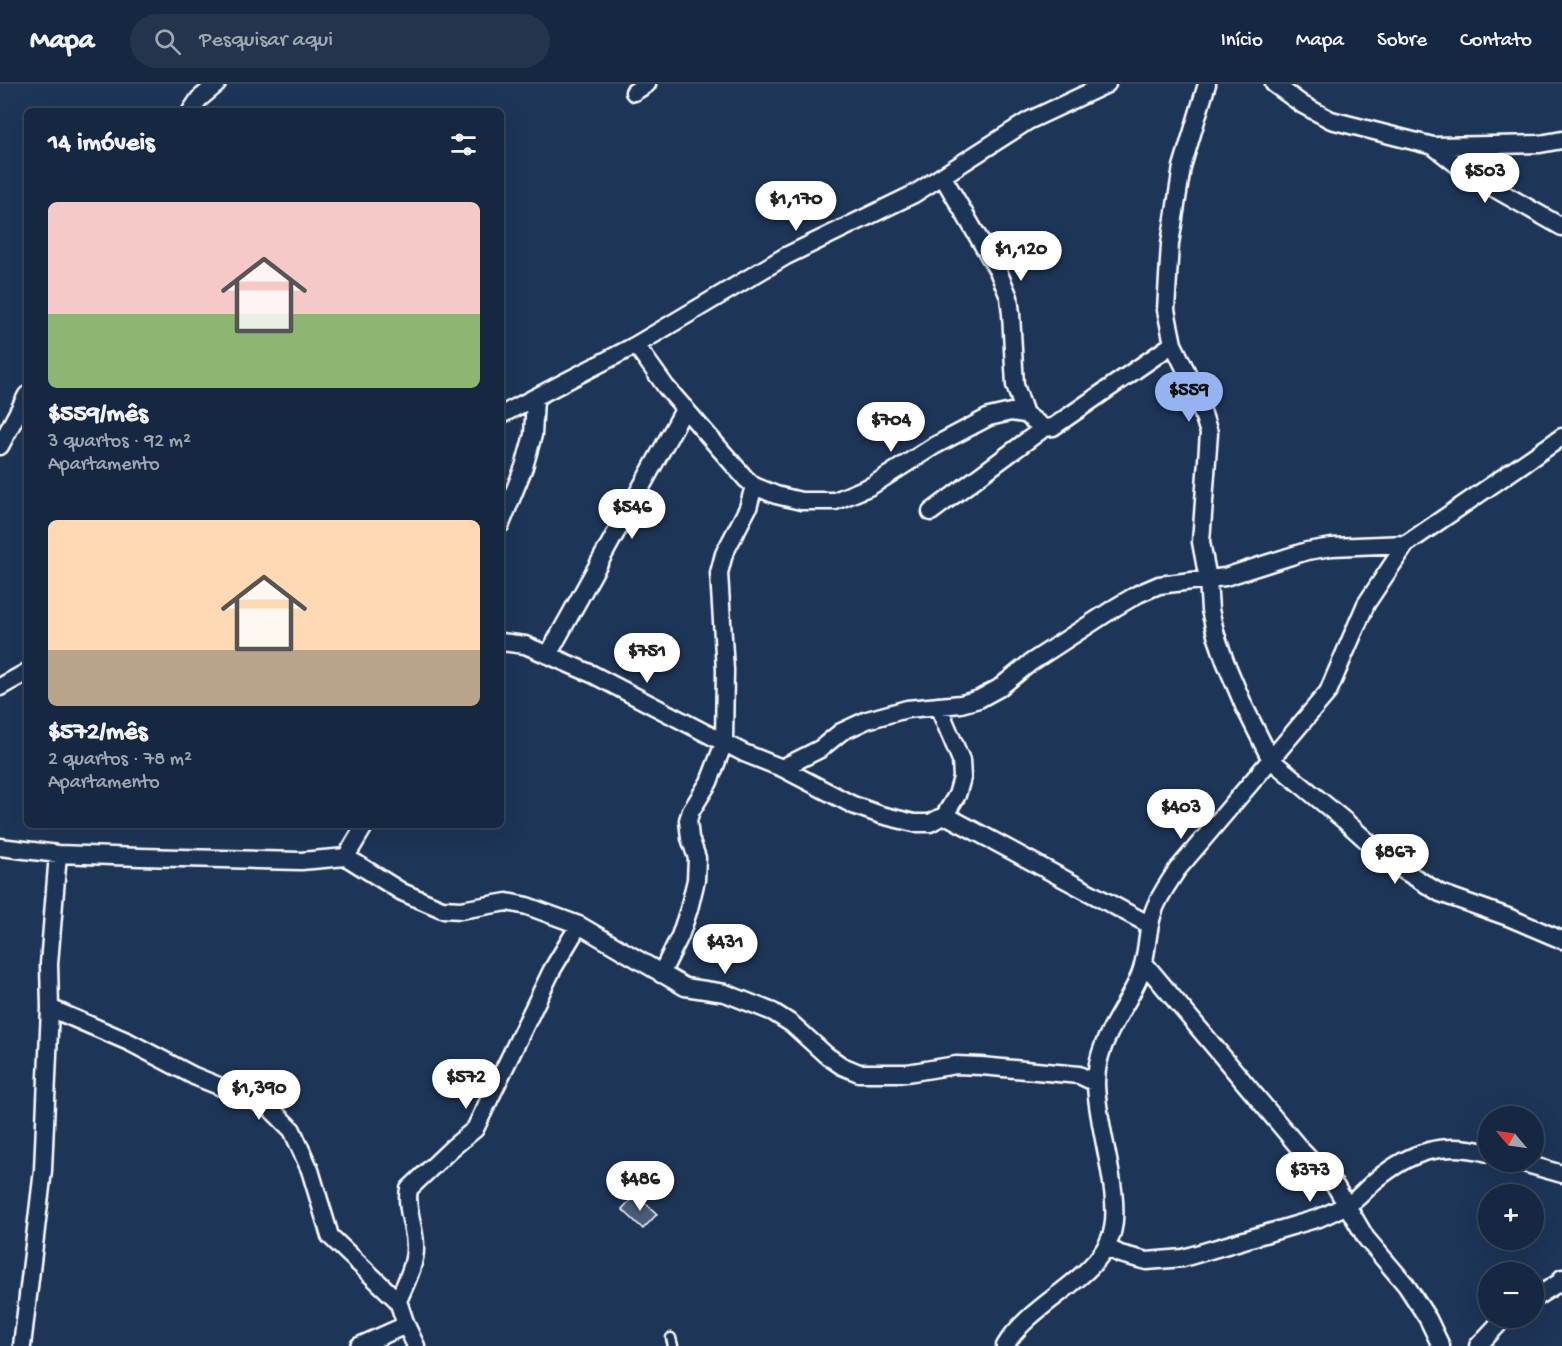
<!DOCTYPE html>
<html lang="pt">
<meta charset="utf-8">
<style>
:root{--surface:#162841;--page:#23344c;--text:#f1f3f6;--muted:#9ea6b1;--line:#35445a;--accent:#95b2f1}
body{margin:0;font-family:"Gochi Hand",sans-serif;background:var(--page);color:var(--text);height:100vh;display:flex;flex-direction:column;font-size:22px;white-space:nowrap}
*{box-sizing:border-box;margin:0}
p{font-size:20px;color:var(--muted)}
.icon{flex:none;width:33px;height:33px;fill:none;stroke:currentColor;stroke-width:2;stroke-linecap:round;stroke-linejoin:round}
.map{position:relative;flex:1;overflow:hidden}
.drawer{position:absolute;left:24px;top:24px;width:480px;height:720px;display:flex;flex-direction:column;background:var(--surface);border-radius:9px;box-shadow:0 6px 24px #0002,0 0 0 2px var(--line)}
.drawer>*{flex:none}
.needle{width:39px;rotate:299deg}
.buttons{position:absolute;left:1478px;top:1022px;display:grid;gap:12px}
.buttons a{display:grid;place-items:center;width:66px;height:66px;border-radius:50%;background:var(--surface);box-shadow:0 6px 24px #0002,0 0 0 2px var(--line);font-size:30px}
.price{position:absolute;translate:-50% -51px;padding:0 14px;border-radius:21px;background:#fff;color:#222;font-size:20px;line-height:39px;filter:drop-shadow(0 2px 3px #0008)}
.price::after{content:'';position:absolute;left:50%;top:36px;width:18px;height:14px;margin-left:-9px;background:inherit;clip-path:polygon(0 0,100% 0,50% 100%)}
.price.active{background:var(--accent);color:#111}
ul{padding:0;list-style:none}
li{display:grid;align-content:center;gap:12px;height:318px;padding:0 24px}
li span{display:grid;place-items:center;height:186px;border-radius:9px;color:#555}
li>.icon{margin-inline-start:auto}
span .icon{width:108px;height:108px;fill:#fffc;stroke-width:1}
li b{font-size:26px}
h2{display:flex;justify-content:space-between;align-items:center;height:72px;padding:0 24px;font-size:26px}
header{display:flex;align-items:center;gap:36px;box-sizing:border-box;height:84px;padding:0 30px;background:var(--surface);border-bottom:2px solid var(--line)}
header strong{font-size:28px}
nav{display:flex;gap:33px;margin-inline-start:auto;font-size:21px}
.search{width:420px;height:54px;background:var(--page);display:flex;align-items:center;gap:15px;box-sizing:border-box;padding:0 21px;border-radius:33px;color:var(--muted);font-size:22px}
.map>svg:first-child{display:block}
.building{fill:#4a5d79;stroke:#fff;stroke-width:1.5}
.lines{fill:none;stroke-linecap:round;stroke-linejoin:round}
.lane-casing{stroke:#fff;stroke-width:13}
.street-casing{stroke:#fff;stroke-width:21}
.lane{stroke:#1d3557;stroke-width:8}
.street{stroke:#1d3557;stroke-width:16}
</style>
<header>
<strong>Mapa</strong>
<div class="search"><svg class="icon" aria-label="search" viewBox="0 0 24 24"><circle cx="10" cy="10" r="6"/><path d="M15 15l6 6"/></svg>Pesquisar aqui</div>
<nav><a>Início</a><a>Mapa</a><a>Sobre</a><a>Contato</a></nav>
</header>
<div class="map">
<svg width="1562" height="1262" viewBox="0 0 1562 1262">
<rect width="100%" height="100%" fill="#1d3557"/>
<filter id="ink" filterUnits="userSpaceOnUse"><feTurbulence type="fractalNoise" baseFrequency=".0167" numOctaves="2"/><feDisplacementMap in="SourceGraphic" scale="12" xChannelSelector="R" yChannelSelector="G"/><feConvolveMatrix kernelMatrix="1 2 1 2 8 2 1 2 1" color-interpolation-filters="sRGB"/></filter>
<g filter="url(#ink)">
<path class="building" d="M 636,1110 L 657,1130 L 643,1145 L 622,1125 Z"/>
<g class="lines">
<g class="lane-casing">
<path id="lane" d="M 671,1254 L 673,1262"/>
</g>
<g class="street-casing">
<path id="street" d="M 1207,0 L 1182,83 L 1170,160 L 1166,226 L 1173,260 L 1195,305 L 1209,349 L 1201,458 L 1208,495 L 1210,526 L 1216,551 L 1225,577 L 1244,622 L 1271,676 L 1345,737 L 1375,764 L 1398,783 L 1440,809 L 1508,833 L 1562,856
M 1274,0 L 1303,21 L 1331,36 L 1433,62 L 1540,60 L 1562,56
M 634,8 L 647,0
M 191,27 L 199,15 L 217,0
M 1433,62 L 1469,90 L 1562,143
M 943,93 L 998,187 L 1009,213 L 1011,230 L 1015,301 L 1025,330
M 636,261 L 666,303 L 746,395 L 754,402 L 776,411 L 801,417 L 835,417 L 871,402 L 934,362 L 989,333 L 1011,328 L 1025,330 L 1044,344 L 1053,343 L 1173,260
M 501,331 L 636,261 L 786,172 L 914,110 L 1028,37 L 1107,0
M 0,362 L 27,311
M 931,428 L 1044,344
M 501,440 L 524,383 L 533,351 L 535,315
M 501,558 L 525,561 L 592,590 L 744,669 L 782,684 L 853,721 L 881,731 L 914,739 L 930,739 L 945,731 L 957,711 L 962,694 L 961,676 L 938,622
M 548,571 L 685,324
M 0,603 L 27,588
M 782,684 L 820,665 L 841,648 L 867,636 L 907,625 L 961,620 L 979,615 L 999,604 L 1030,579 L 1116,523 L 1138,510 L 1159,501 L 1225,493 L 1307,467 L 1332,463 L 1406,460
M 945,731 L 1150,841
M 0,763 L 58,770 L 140,773 L 301,777 L 346,773 L 402,808 L 442,825 L 461,826 L 507,818 L 527,822 L 579,841 L 685,903 L 725,909 L 773,928 L 792,940 L 826,971 L 842,982 L 859,989 L 907,989 L 956,981 L 981,982 L 1079,991 L 1096,999
M 346,773 L 365,741
M 1144,879 L 1301,1066 L 1336,1103 L 1366,1154 L 1406,1201 L 1428,1235 L 1441,1262
M 661,890 L 680,852 L 689,825 L 696,796 L 697,774 L 690,754 L 688,736 L 691,727 L 709,698 L 724,659 L 725,586 L 719,489 L 724,470 L 748,424 L 754,402
M 50,924 L 129,958 L 194,992 L 268,1022 L 292,1046 L 310,1086 L 330,1152 L 398,1217 L 406,1241 L 416,1262
M 1516,1077 L 1562,1090
M 1106,1163 L 1120,1170 L 1147,1177 L 1183,1174 L 1319,1134 C 1331,1129 1344,1123 1356,1115 C 1363,1109 1369,1102 1376,1096 C 1411,1067 1443,1057 1488,1069
M 1533,1215 L 1560,1198 L 1562,1194
M 398,1217 C 405,1200 416,1180 415,1162 C 415,1143 405,1124 409,1105 L 452,1064 L 475,1045 L 552,886 L 579,841
M 22,1262 L 43,1086 L 50,924 L 49,880 L 58,770
M 359,1262 L 406,1241
M 1005,1262 C 1030,1219 1095,1197 1111,1152 C 1124,1115 1096,1041 1096,999 C 1096,956 1125,928 1140,891 C 1148,871 1146,849 1153,829 C 1158,813 1168,800 1177,786 L 1328,608 L 1366,520 L 1406,460 L 1562,353
M 1478,1262 L 1505,1233"/>
</g>
<use href="#lane" class="lane"/>
<use href="#street" class="street"/>
</g>
</g>
</svg>
<div class="buttons">
<a><svg class="needle" viewBox="-14 -14 28 28"><path d="M0-13l5 13h-10z" fill="#e53935"/><path d="M0 13l5-13h-10z" fill="#9ea6b1"/></svg></a>
<a>+</a>
<a>−</a>
</div>
<b class="price" style="left:1485px;top:120px">$503</b>
<b class="price" style="left:796px;top:148px">$1,170</b>
<b class="price" style="left:1021px;top:198px">$1,120</b>
<b class="price active" style="left:1189px;top:339px">$559</b>
<b class="price" style="left:891px;top:369px">$704</b>
<b class="price" style="left:632px;top:456px">$546</b>
<b class="price" style="left:647px;top:600px">$751</b>
<b class="price" style="left:1181px;top:756px">$403</b>
<b class="price" style="left:1395px;top:801px">$867</b>
<b class="price" style="left:725px;top:891px">$431</b>
<b class="price" style="left:466px;top:1026px">$572</b>
<b class="price" style="left:259px;top:1037px">$1,390</b>
<b class="price" style="left:1310px;top:1119px">$373</b>
<b class="price" style="left:640px;top:1128px">$486</b>
<section class="drawer">
<h2>14 imóveis<svg class="icon" aria-label="filters" viewBox="0 0 24 24"><path d="M4 7h16M4 17h16"/><circle cx="9" cy="7" r="2"/><circle cx="15" cy="17" r="2"/></svg></h2>
<ul>
<li><span style="background:linear-gradient(#f6c9c9 60%,#8fb573 0)"><svg class="icon" aria-label="home" viewBox="0 0 24 24"><path d="M3 11l9-7 9 7M6 9v11h12V9"/></svg></span><div><b>$559/mês</b><p>3 quartos · 92 m²</p><p>Apartamento</p></div></li>
<li><span style="background:linear-gradient(#ffd9b3 70%,#b9a48a 0)"><svg class="icon" aria-label="home" viewBox="0 0 24 24"><path d="M3 11l9-7 9 7M6 9v11h12V9"/></svg></span><div><b>$572/mês</b><p>2 quartos · 78 m²</p><p>Apartamento</p></div></li>
</ul>
</section>
</div>
